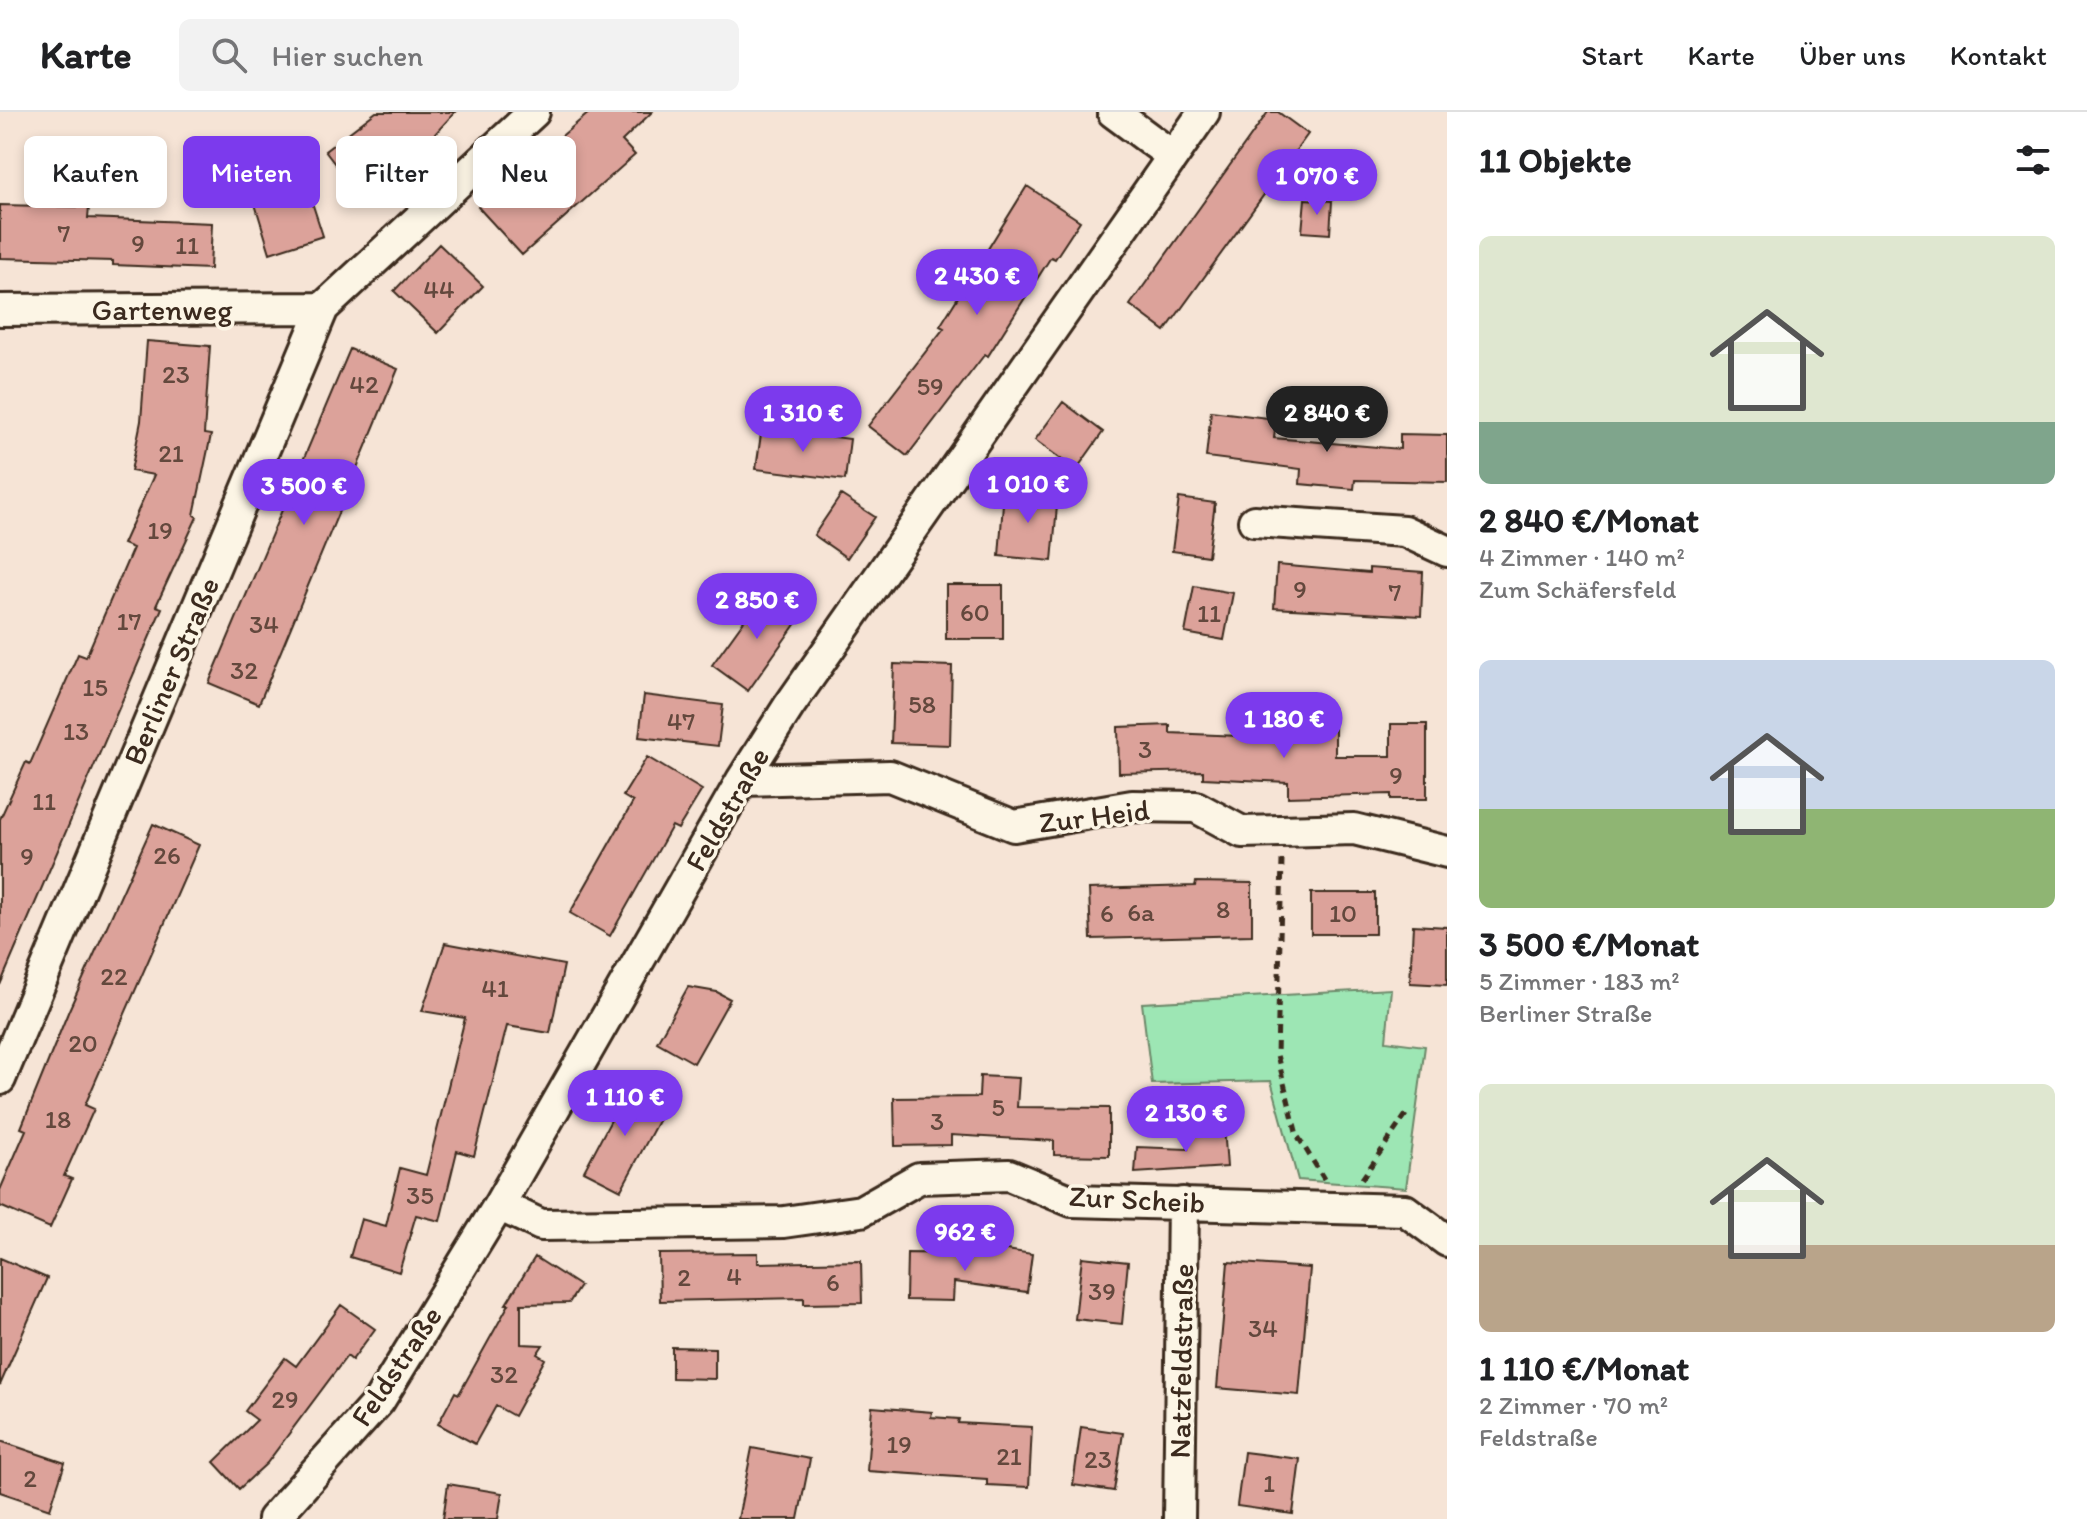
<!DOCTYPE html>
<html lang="de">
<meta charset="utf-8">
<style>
:root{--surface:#fff;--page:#f2f2f2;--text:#202124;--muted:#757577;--line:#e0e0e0;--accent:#7c3aed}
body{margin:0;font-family:Itim,sans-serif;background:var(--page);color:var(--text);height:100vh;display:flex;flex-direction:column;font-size:30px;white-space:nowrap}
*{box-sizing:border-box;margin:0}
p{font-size:26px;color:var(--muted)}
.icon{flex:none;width:44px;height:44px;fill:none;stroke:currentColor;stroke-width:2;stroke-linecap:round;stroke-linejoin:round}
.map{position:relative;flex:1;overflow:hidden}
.panel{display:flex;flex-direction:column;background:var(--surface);width:640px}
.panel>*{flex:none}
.top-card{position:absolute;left:24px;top:24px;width:760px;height:72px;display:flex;gap:16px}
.price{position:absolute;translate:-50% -68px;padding:0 18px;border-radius:28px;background:var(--accent);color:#fff;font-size:26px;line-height:52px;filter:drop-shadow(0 2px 4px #0008)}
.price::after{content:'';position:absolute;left:50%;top:48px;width:24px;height:18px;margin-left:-12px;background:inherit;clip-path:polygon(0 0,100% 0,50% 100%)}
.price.active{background:#222;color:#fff}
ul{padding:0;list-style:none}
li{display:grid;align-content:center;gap:16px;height:424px;padding:0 32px}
li span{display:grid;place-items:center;height:248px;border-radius:12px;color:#555}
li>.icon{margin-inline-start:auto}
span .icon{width:144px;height:144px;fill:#fffc;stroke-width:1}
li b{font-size:34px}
h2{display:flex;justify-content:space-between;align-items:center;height:96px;padding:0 32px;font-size:34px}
.pill{padding:0 28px;border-radius:12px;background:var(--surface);box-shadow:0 4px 12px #0003;font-size:28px;line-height:72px}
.pill.active{background:var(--accent);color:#fff}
header{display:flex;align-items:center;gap:48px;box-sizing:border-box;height:112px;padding:0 40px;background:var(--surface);border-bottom:2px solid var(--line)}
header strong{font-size:38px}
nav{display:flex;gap:44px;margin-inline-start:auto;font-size:28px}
.search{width:560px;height:72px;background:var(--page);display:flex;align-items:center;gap:20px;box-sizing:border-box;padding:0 28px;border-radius:12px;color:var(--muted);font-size:30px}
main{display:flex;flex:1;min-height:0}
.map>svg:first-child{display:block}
.green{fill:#9de6b4;stroke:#6c8869;stroke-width:2}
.building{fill:#dca29a;stroke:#3b2a1e;stroke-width:2}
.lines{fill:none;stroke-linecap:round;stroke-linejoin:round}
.minor-casing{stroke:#3b2a1e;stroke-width:36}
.path{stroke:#3b2a1e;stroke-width:5;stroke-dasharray:8 6;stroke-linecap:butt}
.minor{stroke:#fcf5e5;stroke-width:30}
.labels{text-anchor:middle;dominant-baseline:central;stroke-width:7;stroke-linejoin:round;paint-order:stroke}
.number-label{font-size:26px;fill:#63483d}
.street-label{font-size:30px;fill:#3b2a1e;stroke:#fcf5e5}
</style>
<header>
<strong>Karte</strong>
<div class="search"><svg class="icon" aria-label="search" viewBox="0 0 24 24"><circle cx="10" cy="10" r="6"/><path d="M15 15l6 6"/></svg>Hier suchen</div>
<nav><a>Start</a><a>Karte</a><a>Über uns</a><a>Kontakt</a></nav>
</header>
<main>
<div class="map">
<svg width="1447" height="1407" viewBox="0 0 1447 1407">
<rect width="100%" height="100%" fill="#f6e4d6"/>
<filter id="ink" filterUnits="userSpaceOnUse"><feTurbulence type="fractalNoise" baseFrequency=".0125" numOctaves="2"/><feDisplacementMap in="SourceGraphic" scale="16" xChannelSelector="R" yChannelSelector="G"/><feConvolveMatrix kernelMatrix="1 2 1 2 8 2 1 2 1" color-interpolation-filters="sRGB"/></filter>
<g filter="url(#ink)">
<path class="green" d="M 1391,877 L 1386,929 L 1425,934 L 1406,1076 L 1298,1068 L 1271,969 L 1152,972 L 1142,891 Z"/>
<path class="building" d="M 376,0 L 455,0 L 435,22 L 357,81 L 325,39 Z
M 590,0 L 652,0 L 622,29 L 635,43 L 522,143 L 478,95 Z
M 1268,0 L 1278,0 L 1308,22 L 1165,219 L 1130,193 Z
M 1027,74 L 1080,109 L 1055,147 L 1051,145 L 988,244 L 985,242 L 907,344 L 868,314 L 944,216 L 940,214 Z
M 307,75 L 323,124 L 270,141 L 255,92 Z
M 1305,87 L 1332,89 L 1330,122 L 1302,120 Z
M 0,93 L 89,95 L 88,106 L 212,111 L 210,157 L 113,153 L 113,149 L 0,146 Z
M 439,132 L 483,174 L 438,221 L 394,179 Z
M 147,229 L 210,234 L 204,322 L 211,323 L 194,403 L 197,405 L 156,494 L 162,496 L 0,873 L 0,707 L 26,650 L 30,652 L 78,542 L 86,545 L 133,436 L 123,432 L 154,363 L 131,359 L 141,309 Z
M 350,237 L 398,257 L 259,592 L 209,571 Z
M 1063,290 L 1103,320 L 1076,358 L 1035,328 Z
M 1211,299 L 1276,307 L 1274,326 L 1400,337 L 1400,322 L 1447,323 L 1447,370 L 1355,368 L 1354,377 L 1300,372 L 1301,357 L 1206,345 Z
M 762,315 L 850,327 L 845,368 L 756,357 Z
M 1004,378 L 1058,383 L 1052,449 L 999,444 Z
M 841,383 L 875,405 L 847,446 L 814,423 Z
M 1179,386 L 1215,391 L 1208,444 L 1172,439 Z
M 1277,453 L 1369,461 L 1369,456 L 1423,460 L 1421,504 L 1274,496 Z
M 946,473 L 1003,473 L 1003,527 L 946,527 Z
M 1194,474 L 1233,481 L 1224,528 L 1185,521 Z
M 766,478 L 801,504 L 748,579 L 712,553 Z
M 894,552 L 952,554 L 950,633 L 891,631 Z
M 644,583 L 723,593 L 718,634 L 639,625 Z
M 1391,612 L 1427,612 L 1427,687 L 1391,687 L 1391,682 L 1288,685 L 1288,670 L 1203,666 L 1203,659 L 1119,661 L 1118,615 L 1170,613 L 1170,621 L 1288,626 L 1288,616 L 1335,616 L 1335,644 L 1391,644 Z
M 647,645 L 702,678 L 678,717 L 672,714 L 610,824 L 570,801 L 633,690 L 623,684 Z
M 153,712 L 199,733 L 85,993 L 94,997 L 64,1064 L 72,1067 L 50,1116 L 0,1094 L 0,1078 L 26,1018 L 21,1016 L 69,898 Z
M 1196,770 L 1252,771 L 1252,823 L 1091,827 L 1089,777 L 1195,774 Z
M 1311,781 L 1375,781 L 1375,822 L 1311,822 Z
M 1413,813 L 1447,815 L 1447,873 L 1410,871 Z
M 445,831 L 564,853 L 550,921 L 507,914 L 474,1044 L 457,1039 L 440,1109 L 416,1103 L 399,1160 L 350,1145 L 361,1107 L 386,1114 L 400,1056 L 426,1063 L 465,906 L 422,899 Z
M 688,875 L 717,880 L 730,887 L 694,951 L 657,930 Z
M 980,964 L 1019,966 L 1017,995 L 1109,996 L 1109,1044 L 1054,1043 L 1054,1029 L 951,1023 L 951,1033 L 895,1034 L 894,986 L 979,985 Z
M 629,974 L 666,994 L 621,1078 L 584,1059 Z
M 1224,1015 L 1227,1055 L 1135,1061 L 1137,1035 L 1188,1037 L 1187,1018 Z
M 988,1135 L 1032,1142 L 1027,1180 L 954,1170 L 953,1189 L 906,1188 L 907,1141 L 987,1142 Z
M 758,1141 L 758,1151 L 861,1149 L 862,1191 L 804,1192 L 804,1186 L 660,1189 L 659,1142 Z
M 535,1145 L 580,1174 L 569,1191 L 521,1192 L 521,1232 L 543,1233 L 537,1242 L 545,1247 L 514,1304 L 496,1294 L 475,1332 L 438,1312 L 455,1280 L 459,1282 L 509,1192 L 506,1192 Z
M 1082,1145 L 1128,1150 L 1122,1212 L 1075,1207 Z
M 0,1146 L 47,1166 L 0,1273 Z
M 1228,1150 L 1310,1156 L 1299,1283 L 1217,1276 Z
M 341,1193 L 375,1217 L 352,1248 L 347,1244 L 267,1351 L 239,1377 L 214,1350 L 257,1308 L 245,1299 L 285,1246 L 296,1254 Z
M 672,1235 L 715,1236 L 715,1267 L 672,1266 Z
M 872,1295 L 932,1300 L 931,1305 L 959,1307 L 958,1311 L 1032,1315 L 1029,1375 L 987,1373 L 987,1367 L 867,1359 Z
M 1081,1315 L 1123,1321 L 1114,1379 L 1073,1373 Z
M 0,1329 L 65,1351 L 50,1397 L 0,1380 Z
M 752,1336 L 810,1347 L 798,1407 L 738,1407 Z
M 1244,1340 L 1300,1347 L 1293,1402 L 1237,1394 Z
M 448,1372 L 502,1381 L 498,1407 L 443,1407 Z"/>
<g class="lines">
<g class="minor-casing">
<path id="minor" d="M 1113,0 L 1171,43
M 0,198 L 323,196
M 1254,409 L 1404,419 L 1447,439
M 742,668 L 890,664 L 1014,714 L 1132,694 L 1196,695 L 1242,720 L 1354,717 L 1447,740
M 0,967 L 323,196 L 534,0
M 499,1093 L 541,1113 L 784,1110 L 861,1099 L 919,1066 L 1009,1063 L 1072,1089 L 1405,1098 L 1447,1129
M 273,1407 L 379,1289 L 499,1093 L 742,668 L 789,594 L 1204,0
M 1179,1407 L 1183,1091"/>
</g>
<path class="path" d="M 1282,748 L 1277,943 L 1297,1023 L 1324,1067
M 1362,1067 L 1409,998"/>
<use href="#minor" class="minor"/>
</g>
</g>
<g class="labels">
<g class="number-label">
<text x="64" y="121">7</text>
<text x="138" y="131">9</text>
<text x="187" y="133">11</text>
<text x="439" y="177">44</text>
<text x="176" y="262">23</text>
<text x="364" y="272">42</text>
<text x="930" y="274">59</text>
<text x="171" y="341">21</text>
<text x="160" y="418">19</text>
<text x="1300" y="477">9</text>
<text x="1395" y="480">7</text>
<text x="975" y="500">60</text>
<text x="1209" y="501">11</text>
<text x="129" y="509">17</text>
<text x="264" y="512">34</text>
<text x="244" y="558">32</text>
<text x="95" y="575">15</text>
<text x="922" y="592">58</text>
<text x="681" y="609">47</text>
<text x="76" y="619">13</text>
<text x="1145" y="637">3</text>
<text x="1396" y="663">9</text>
<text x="44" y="689">11</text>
<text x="167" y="743">26</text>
<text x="27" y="744">9</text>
<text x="1223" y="797">8</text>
<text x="1141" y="800">6a</text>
<text x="1107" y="801">6</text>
<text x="1343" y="801">10</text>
<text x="114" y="864">22</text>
<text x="495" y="876">41</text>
<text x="83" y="931">20</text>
<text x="998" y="995">5</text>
<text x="58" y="1007">18</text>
<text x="937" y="1009">3</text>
<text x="420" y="1083">35</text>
<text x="734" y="1164">4</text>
<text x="684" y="1165">2</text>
<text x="833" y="1170">6</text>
<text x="1102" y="1179">39</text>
<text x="1263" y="1216">34</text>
<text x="504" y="1262">32</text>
<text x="285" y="1287">29</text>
<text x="899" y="1332">19</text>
<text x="1009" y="1344">21</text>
<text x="1098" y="1347">23</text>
<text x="30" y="1366">2</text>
<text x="1269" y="1371">1</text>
</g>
<g class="street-label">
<text x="162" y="197">Gartenweg</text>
<text transform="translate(171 559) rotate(-67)">Berliner Straße</text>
<text transform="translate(727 697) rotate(-60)">Feldstraße</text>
<text transform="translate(1094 704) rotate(-7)">Zur Heid</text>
<text transform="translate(1137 1087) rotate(3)">Zur Scheib</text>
<text transform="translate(1181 1249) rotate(-89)">Natzfeldstraße</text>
<text transform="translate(396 1254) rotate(-56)">Feldstraße</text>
</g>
</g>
</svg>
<b class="price" style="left:1317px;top:105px">1 070 €</b>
<b class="price" style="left:977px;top:205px">2 430 €</b>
<b class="price" style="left:803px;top:342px">1 310 €</b>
<b class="price active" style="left:1327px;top:342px">2 840 €</b>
<b class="price" style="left:1028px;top:413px">1 010 €</b>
<b class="price" style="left:304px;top:415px">3 500 €</b>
<b class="price" style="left:757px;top:529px">2 850 €</b>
<b class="price" style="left:1284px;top:648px">1 180 €</b>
<b class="price" style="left:625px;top:1026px">1 110 €</b>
<b class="price" style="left:1186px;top:1042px">2 130 €</b>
<b class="price" style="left:965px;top:1161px">962 €</b>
<div class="top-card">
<a class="pill">Kaufen</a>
<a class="pill active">Mieten</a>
<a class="pill">Filter</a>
<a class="pill">Neu</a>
</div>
</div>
<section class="panel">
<h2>11 Objekte<svg class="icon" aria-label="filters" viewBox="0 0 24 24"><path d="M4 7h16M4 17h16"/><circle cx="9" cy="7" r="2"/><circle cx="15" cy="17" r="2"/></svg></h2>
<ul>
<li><span style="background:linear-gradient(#dfe7d0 75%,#7fa58c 0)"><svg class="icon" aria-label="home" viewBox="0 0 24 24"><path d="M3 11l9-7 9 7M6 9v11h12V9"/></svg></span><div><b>2 840 €/Monat</b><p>4 Zimmer · 140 m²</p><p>Zum Schäfersfeld</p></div></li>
<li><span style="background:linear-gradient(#c9d6e8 60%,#8fb573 0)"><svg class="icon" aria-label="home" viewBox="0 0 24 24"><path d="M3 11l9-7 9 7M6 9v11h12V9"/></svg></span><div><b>3 500 €/Monat</b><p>5 Zimmer · 183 m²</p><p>Berliner Straße</p></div></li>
<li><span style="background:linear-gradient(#dfe7d0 65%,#b9a48a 0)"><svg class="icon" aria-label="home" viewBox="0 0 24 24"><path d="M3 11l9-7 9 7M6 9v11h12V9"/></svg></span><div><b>1 110 €/Monat</b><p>2 Zimmer · 70 m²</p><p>Feldstraße</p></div></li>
</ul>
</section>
</main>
